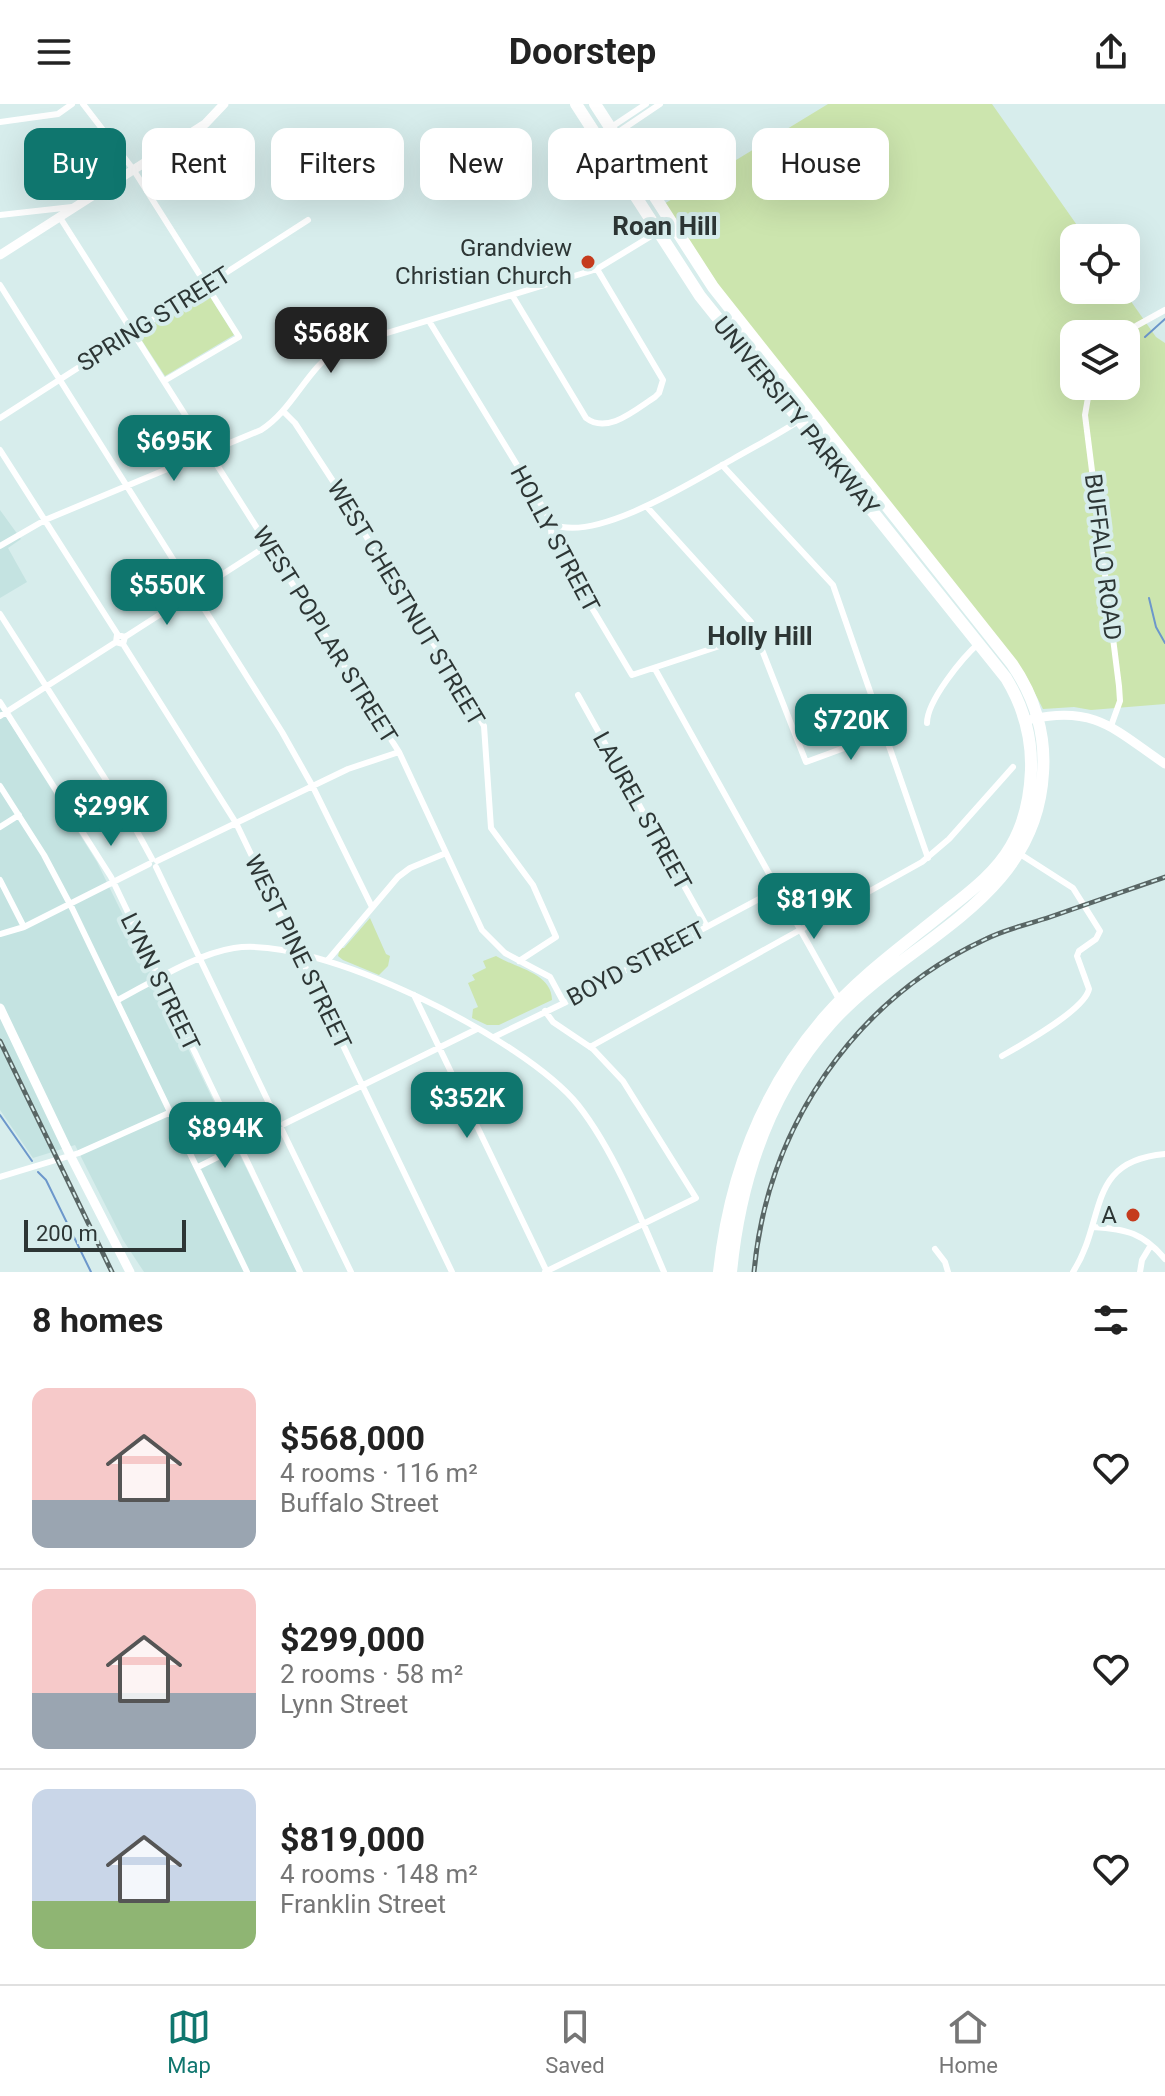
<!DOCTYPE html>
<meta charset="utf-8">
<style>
:root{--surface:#fff;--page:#f2f2f2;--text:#222;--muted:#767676;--line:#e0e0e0;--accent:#0f766e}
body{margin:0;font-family:Roboto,sans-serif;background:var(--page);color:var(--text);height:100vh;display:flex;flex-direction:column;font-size:30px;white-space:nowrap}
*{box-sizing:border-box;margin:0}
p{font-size:26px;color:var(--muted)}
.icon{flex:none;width:44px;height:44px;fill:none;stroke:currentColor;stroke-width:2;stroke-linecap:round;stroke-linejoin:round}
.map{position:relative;height:1168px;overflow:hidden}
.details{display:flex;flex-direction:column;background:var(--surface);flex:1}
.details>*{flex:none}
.hud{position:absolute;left:24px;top:24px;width:1118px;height:72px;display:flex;gap:16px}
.buttons{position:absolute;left:1060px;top:120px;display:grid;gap:16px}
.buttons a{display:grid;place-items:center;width:80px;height:80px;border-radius:16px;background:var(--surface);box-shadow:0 8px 32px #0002;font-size:40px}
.scale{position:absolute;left:24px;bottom:20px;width:162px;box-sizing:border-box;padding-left:8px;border:4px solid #2d3635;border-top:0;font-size:22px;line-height:28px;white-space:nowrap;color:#2d3635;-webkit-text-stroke:6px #d7edec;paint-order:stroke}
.price{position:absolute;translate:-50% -68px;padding:0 18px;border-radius:16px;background:var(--accent);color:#fff;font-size:26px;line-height:52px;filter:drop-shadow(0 2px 4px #0008)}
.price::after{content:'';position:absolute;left:50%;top:48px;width:24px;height:18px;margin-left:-12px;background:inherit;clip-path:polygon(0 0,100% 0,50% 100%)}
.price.active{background:#222;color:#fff}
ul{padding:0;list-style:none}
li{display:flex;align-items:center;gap:24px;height:200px;padding:0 32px}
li+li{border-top:2px solid var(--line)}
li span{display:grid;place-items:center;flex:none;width:224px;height:160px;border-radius:16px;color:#555}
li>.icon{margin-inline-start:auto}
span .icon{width:96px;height:96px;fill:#fffc;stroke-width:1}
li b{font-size:34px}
h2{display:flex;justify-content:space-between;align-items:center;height:96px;padding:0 32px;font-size:34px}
.tag{padding:0 28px;border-radius:16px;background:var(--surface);box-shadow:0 8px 32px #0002;font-size:28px;line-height:72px}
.tag.active{background:var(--accent);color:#fff}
header{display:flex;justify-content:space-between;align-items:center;height:104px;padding:0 32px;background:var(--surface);font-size:36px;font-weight:700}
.dock{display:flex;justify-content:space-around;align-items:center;height:112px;border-top:2px solid var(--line);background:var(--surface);font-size:22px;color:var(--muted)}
.dock a{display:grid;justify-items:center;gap:4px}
.dock .active{color:var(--accent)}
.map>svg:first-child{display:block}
.built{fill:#c4e3e1}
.green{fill:#cce5ae;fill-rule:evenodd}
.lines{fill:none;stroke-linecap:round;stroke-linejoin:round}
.stream{stroke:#6c97cb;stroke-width:2}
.street{stroke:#fff;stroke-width:6}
.secondary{stroke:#fff;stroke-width:9}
.highway{stroke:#fff;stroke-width:12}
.rail-casing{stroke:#596665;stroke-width:5}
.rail{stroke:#d7edec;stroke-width:2;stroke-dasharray:6;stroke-linecap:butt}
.poi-dot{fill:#c53b1d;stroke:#d7edec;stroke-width:3}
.labels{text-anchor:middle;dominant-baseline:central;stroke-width:8;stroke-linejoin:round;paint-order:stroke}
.poi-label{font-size:24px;fill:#2d3635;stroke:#d7edec;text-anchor:end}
.street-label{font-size:24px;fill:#2d3635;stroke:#d7edec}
.neighbourhood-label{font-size:26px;font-weight:bold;fill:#2d3635;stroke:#d7edec}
</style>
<header><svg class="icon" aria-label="menu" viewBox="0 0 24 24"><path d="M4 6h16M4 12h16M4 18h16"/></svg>Doorstep<svg class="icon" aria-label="share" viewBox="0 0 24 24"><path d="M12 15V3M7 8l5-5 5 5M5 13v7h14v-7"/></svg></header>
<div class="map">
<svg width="1165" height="1168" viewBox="0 0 1165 1168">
<rect width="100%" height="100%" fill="#d7edec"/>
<path class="built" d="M 0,406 L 21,435 L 8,444 L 27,478 L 0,494 Z
M 0,603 L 97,758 L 297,1168 L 144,1168 L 123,1136 L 75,1041 L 33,1054 L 0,1006 Z"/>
<path class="green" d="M 828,0 L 992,0 L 1086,134 L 1074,134 L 1074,186 L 1123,186 L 1156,233 L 1165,239 L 1165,600 L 1091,606 L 1074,603 L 1043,605 L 1026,572 L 726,192 L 664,100 ZM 1074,230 L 1126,230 L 1126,282 L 1074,282 Z
M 205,185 L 234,231 L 165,272 L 137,229 Z
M 370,814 L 386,850 L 390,852 L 388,862 L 379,871 L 343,856 L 338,852 L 340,844 L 344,844 Z
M 496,852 C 515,864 552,869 552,896 L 499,921 L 487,921 L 472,914 L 473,905 L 478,903 L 468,879 L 475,876 L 472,871 L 486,864 L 483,857 Z"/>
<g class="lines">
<path class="stream" d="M 1145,233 L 1165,215
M 1149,494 L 1156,523 L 1165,539
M 0,1011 L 32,1057
M 38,1068 L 46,1076 L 91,1168"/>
<path class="street" d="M 83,0 L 133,65 L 239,233 L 164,277
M 0,18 L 58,10 L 72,0
M 610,24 L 646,0
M 614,31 L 660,0
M 0,111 L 72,103
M 59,112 L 399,648 L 482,826 L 505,849 L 550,873 L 564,899
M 0,181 L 282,628 L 313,683 L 372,803
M 512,191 L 586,314 C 608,331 636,305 655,293 L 659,289 L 663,276 L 597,165
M 429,217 L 553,420 L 551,425 L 552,437 L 632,571 L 756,530
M 1126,230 L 1136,222 L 1165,206
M 1090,282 L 1085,311 L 1119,582 L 1120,597 L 1111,622
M 283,307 L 295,319 L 344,394 L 399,489 L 455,571 L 484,622 L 491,724 L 533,781 L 556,833 L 519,857
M 0,314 L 308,116
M 0,346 L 118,531
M 722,361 L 833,481 L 928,754
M 647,403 L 751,518 L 806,658 L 885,629
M 553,420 C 594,440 696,376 733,355 C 759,340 787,326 812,308
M 0,442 L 45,416 L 261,326 C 294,305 307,263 341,243 L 597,165 L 671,120
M 0,510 L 127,709 L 152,755
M 125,533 L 117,531 L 116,538 L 123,540 L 125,533 L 268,441
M 123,540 L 236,719 L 452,1168
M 655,565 L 840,897
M 578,591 L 707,823
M 0,598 L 111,773 L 300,1168
M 0,612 L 116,538
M 927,619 C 927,597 962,554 979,539
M 0,682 L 44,751 L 72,804 L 247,1168
M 0,723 L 19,711
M 157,757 L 348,665 L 399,648
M 156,763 L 278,1018
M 0,776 L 24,823
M 0,830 L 24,823 L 149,760
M 328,856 L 398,773 L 410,764 L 446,749
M 414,891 L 547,1168
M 118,896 C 152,878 196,850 234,844 C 319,831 525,935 578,1001 C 613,1045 642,1116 664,1168
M 494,933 L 564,899 L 778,785
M 590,943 L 922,758 L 949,735 L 1013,663
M 1002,952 C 1021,941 1085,906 1089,885 L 1077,852 L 1079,847 L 1096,835 L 1100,827 L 1073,784 L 1017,748
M 284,1020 L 477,925
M 282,1026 L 351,1168
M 198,1063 L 276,1024
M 0,1073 L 79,1049 L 171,1008
M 1093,1123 C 1127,1125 1143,1129 1165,1155
M 935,1145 L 945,1158 L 948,1168
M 545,1168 L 696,1094 L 623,977 L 593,945 L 553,918 L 545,907
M 1073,1168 C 1107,1115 1085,1057 1165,1050
M 1140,1168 L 1142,1156 L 1151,1141"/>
<path class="secondary" d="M 0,151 L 205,20 L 224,0
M 1032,615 C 1096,601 1116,627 1165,660
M 0,904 L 70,1051 L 130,1168"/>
<path class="highway" d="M 576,0 L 700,192 L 1006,574 C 1023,602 1032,633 1031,666 C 1030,692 1024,720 1011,742 C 995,770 967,790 942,810 C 901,843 858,874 824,914 C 762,986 729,1074 719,1168
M 595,0 L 713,183 L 1012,560 C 1034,592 1046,630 1043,669 C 1036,798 906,835 831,919 C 769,988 740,1077 731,1168"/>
<g class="rail-casing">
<path id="rail" d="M 0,937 L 112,1168
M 754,1168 C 767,1024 854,896 986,835 C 1006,825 1029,820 1050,813 C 1088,800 1127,786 1165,773"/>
</g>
<use href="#rail" class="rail"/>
</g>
<g class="poi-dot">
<circle cx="588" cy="158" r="8"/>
<circle cx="1133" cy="1111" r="8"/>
</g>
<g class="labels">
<g class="poi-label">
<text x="572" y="144">Grandview<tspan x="572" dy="28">Christian Church</tspan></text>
<text x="1117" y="1111">A</text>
</g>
<g class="street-label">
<text transform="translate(154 215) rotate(-32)">SPRING STREET</text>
<text transform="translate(796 312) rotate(51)">UNIVERSITY PARKWAY</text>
<text transform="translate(555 435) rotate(62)">HOLLY STREET</text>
<text transform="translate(1103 453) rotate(83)">BUFFALO ROAD</text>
<text transform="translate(406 499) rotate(59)">WEST CHESTNUT STREET</text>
<text transform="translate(325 531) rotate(58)">WEST POPLAR STREET</text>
<text transform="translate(642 707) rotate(61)">LAUREL STREET</text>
<text transform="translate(298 848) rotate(64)">WEST PINE STREET</text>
<text transform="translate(636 860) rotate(-28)">BOYD STREET</text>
<text transform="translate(160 878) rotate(64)">LYNN STREET</text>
</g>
<g class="neighbourhood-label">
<text x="665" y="122">Roan Hill</text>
<text x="760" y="532">Holly Hill</text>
</g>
</g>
</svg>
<div class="buttons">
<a><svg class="icon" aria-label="locate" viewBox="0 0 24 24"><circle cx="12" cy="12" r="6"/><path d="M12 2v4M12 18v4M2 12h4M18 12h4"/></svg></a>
<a><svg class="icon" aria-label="layers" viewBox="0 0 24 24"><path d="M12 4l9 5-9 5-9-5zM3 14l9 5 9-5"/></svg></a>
</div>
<div class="scale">200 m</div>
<b class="price active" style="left:331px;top:271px">$568K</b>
<b class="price" style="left:174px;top:379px">$695K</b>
<b class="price" style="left:167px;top:523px">$550K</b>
<b class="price" style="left:851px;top:658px">$720K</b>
<b class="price" style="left:111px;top:744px">$299K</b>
<b class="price" style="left:814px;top:837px">$819K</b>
<b class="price" style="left:467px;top:1036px">$352K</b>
<b class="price" style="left:225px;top:1066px">$894K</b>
<div class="hud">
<a class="tag active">Buy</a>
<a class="tag">Rent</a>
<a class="tag">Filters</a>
<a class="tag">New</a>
<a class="tag">Apartment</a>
<a class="tag">House</a>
</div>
</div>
<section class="details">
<h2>8 homes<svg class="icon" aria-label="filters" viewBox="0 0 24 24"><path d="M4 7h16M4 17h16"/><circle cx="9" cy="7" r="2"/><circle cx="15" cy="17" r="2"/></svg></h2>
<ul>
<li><span style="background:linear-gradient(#f6c9c9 70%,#9aa5b1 0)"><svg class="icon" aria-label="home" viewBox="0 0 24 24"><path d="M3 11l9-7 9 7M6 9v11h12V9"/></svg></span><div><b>$568,000</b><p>4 rooms · 116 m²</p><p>Buffalo Street</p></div><svg class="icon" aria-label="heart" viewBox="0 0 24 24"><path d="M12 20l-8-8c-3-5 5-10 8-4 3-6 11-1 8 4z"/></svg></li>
<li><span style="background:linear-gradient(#f6c9c9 65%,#9aa5b1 0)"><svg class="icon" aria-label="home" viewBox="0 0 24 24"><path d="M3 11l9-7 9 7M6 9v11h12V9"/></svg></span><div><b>$299,000</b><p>2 rooms · 58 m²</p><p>Lynn Street</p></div><svg class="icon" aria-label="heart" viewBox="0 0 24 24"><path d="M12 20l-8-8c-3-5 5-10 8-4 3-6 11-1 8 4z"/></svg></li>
<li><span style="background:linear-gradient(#c9d6e8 70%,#8fb573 0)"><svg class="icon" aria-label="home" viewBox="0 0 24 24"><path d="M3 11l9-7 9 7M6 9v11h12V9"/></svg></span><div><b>$819,000</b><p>4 rooms · 148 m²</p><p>Franklin Street</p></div><svg class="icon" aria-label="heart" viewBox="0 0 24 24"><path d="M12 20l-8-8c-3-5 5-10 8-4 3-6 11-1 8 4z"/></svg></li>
</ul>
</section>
<nav class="dock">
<a class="active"><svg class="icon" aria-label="map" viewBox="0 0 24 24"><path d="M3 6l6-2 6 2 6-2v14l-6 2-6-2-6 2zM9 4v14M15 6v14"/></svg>Map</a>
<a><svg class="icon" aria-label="saved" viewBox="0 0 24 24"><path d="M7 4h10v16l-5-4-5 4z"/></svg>Saved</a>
<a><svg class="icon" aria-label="home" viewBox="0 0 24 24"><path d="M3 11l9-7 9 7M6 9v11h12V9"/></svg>Home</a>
</nav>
